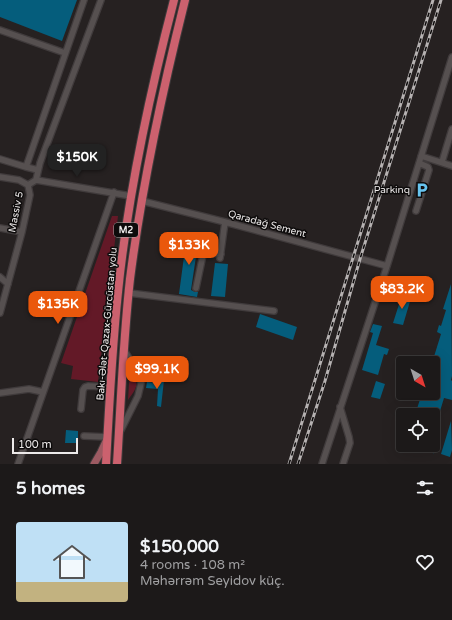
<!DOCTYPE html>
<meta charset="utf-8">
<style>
:root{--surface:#1c1919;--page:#292626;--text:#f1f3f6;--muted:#a0a0a2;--line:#3a3838;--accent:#ea580c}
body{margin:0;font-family:"Varela Round",sans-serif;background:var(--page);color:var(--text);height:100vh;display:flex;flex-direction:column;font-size:15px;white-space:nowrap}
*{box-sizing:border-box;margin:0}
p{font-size:13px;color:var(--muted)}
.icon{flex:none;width:22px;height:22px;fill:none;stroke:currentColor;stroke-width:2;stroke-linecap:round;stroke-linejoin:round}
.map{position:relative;height:464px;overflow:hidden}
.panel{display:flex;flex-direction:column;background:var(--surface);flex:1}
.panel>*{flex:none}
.needle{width:26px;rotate:141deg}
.tools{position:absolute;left:396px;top:356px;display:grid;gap:8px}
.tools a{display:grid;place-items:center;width:44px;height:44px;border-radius:4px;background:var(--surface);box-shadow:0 4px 16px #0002,0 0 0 1px var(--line);font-size:20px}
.scale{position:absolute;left:12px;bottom:10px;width:66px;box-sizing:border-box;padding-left:4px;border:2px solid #edeaea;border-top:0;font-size:11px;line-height:14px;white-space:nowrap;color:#edeaea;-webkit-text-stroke:3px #0d0b0b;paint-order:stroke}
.price{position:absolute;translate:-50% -34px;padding:0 9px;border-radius:8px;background:var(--accent);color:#fff;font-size:13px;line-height:26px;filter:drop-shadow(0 1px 2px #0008)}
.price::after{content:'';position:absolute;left:50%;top:24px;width:12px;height:9px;margin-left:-6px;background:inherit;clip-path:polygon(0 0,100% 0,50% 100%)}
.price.on{background:#222;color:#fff}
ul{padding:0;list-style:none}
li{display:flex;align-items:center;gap:12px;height:100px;padding:0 16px}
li+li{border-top:1px solid var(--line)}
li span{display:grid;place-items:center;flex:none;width:112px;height:80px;border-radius:4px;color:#555}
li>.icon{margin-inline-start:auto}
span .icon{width:48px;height:48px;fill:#fffc;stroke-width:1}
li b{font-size:17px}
h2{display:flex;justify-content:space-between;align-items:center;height:48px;padding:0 16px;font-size:17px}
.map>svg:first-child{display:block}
.green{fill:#631927}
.building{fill:#055d7c}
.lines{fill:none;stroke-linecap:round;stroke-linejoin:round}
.minor-casing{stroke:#403b3c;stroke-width:8}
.major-casing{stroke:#403b3c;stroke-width:9}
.highway-casing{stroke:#403b3c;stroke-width:10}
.minor{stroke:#565050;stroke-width:5.5}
.major{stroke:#9d5a62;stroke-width:7}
.highway{stroke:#cc616e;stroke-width:8}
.rail-casing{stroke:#b6b2b2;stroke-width:3}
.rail{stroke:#0d0b0b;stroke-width:1.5;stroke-dasharray:4.5;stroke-linecap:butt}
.labels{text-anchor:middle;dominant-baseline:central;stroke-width:3;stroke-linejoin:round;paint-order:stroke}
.shield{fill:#0d0b0b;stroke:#aaa7a7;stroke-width:1}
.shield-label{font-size:9px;font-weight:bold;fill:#edeaea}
.poi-label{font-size:10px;fill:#edeaea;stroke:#0d0b0b;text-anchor:end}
.street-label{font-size:10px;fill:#edeaea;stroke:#0d0b0b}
</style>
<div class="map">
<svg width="452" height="464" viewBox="0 0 452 464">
<rect width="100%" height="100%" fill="#262121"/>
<path class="green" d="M 112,216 L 118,216 L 98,382 L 71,379 L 73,366 L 61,363 Z
M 130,367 C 139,384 139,385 128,400 Z"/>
<path class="building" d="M 0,0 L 77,0 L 62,41 L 0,17 Z
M 187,234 L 199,236 L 191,290 L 195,292 L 198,292 L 197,297 L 179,294 Z
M 215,263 L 228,264 L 225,297 L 211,296 Z
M 451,284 L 452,376 L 451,380 L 452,381 L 452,400 L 444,398 L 434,431 L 433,415 L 415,415 L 422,393 L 433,393 L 433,363 L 432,363 L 441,334 L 437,332 L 439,325 L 441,326 L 446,310 L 443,309 Z
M 402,295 L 411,298 L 403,325 L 393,323 Z
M 260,314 L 297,327 L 293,340 L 256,327 Z
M 373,324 L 382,326 L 376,345 L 389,349 L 387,355 L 384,354 L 378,375 L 362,370 L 373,333 L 370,332 Z
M 160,380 L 164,380 L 161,407 L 157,406 L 158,389 L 146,388 L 147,382 L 159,383 Z
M 376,381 L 385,384 L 380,399 L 371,397 Z
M 451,421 L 452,450 L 450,457 L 441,454 Z
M 66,430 L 78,431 L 78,443 L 65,443 Z
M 433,436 L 439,438 L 433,454 L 433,450 L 428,449 L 430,445 L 433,445 Z"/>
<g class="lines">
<g class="minor-casing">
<path id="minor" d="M 0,30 L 65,53
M 421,156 L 452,166
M 0,159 L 26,167
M 442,162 L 452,129
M 38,170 L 26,167 L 84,0
M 0,177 L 19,180 L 28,185
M 36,180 L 40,163 L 101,0
M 28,185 L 36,180 L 131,196
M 142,201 L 225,222 L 387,266
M 416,211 L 429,170 L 428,167 L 419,163
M 0,228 L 22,232
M 220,258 L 225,222
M 0,277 L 8,284
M 196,288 L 203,255 L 206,253 L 221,254
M 129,293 L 274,311
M 0,313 L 22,232 L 30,195 L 28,185
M 0,393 L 29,389 L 43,392
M 340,407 L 349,437 L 350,443 L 343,464
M 81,409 L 83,390 L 85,387 L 88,386 L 110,387
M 120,432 L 138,396 L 142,379 L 124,350
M 84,436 L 107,437
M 18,464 L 114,192
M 322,464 L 387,266 L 452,57"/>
</g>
<g class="major-casing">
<path id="major" d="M 94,464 L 101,452 L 107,439"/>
</g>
<g class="highway-casing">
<path id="highway" d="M 106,464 C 109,407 112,349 118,292 C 128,193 149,96 174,0
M 117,464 C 121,403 123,341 130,279 C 142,185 162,92 185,0"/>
</g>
<use href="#minor" class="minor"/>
<use href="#major" class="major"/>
<use href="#highway" class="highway"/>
<g class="rail-casing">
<path id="rail" d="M 289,464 L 433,0
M 298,464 L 325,381 L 360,259 L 441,0"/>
</g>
<use href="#rail" class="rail"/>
</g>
<defs>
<g id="parking-bare" transform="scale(1.2)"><path d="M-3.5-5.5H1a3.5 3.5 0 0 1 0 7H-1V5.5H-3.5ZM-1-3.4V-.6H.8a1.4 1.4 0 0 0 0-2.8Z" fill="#67c4ef" stroke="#0d0b0b" stroke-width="2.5" paint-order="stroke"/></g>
</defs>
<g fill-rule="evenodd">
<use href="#parking-bare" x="422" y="190"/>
</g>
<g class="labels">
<rect class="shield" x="114" y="223" width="24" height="14" rx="3"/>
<g class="shield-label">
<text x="126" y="230">M2</text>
</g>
<g class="poi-label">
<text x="410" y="190">Parkinq</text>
</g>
<g class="street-label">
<text transform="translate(16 212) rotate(-79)">Massiv 5</text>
<text transform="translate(267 224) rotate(15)">Qaradağ Sement</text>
<text transform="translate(107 324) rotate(-85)">Bakı-Ələt-Qazax-Gürcüstan yolu</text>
</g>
</g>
</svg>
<div class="tools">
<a><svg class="needle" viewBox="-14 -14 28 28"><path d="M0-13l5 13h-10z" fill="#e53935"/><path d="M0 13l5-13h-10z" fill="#a0a0a2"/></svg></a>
<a><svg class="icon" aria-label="locate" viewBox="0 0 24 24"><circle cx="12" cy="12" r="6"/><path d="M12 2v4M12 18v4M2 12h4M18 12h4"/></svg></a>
</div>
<div class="scale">100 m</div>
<b class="price on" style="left:77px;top:178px">$150K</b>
<b class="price" style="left:189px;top:266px">$133K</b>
<b class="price" style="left:402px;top:310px">$83.2K</b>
<b class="price" style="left:58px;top:325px">$135K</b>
<b class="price" style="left:157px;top:390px">$99.1K</b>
</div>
<section class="panel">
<h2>5 homes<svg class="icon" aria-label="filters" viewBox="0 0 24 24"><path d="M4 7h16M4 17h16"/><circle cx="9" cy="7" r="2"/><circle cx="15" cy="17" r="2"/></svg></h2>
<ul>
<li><span style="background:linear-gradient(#bfe0f5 75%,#c2b280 0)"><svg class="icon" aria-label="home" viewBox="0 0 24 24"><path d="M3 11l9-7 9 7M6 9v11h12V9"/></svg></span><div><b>$150,000</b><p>4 rooms · 108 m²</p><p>Məhərrəm Seyidov küç.</p></div><svg class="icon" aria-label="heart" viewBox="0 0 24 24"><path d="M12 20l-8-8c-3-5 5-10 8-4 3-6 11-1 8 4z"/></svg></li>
</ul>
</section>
